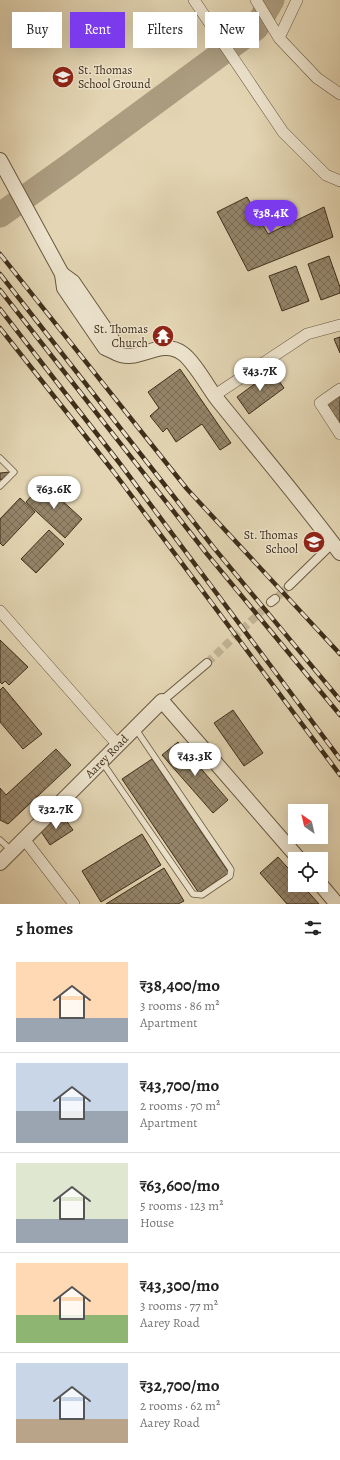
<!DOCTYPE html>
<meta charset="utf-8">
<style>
:root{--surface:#fff;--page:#f2f2f2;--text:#222;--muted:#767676;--line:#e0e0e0;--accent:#7c3aed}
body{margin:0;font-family:Alegreya,serif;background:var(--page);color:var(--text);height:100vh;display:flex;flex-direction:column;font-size:15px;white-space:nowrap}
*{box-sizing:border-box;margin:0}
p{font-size:13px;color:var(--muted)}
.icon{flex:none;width:22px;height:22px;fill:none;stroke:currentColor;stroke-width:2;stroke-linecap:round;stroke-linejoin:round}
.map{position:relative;height:904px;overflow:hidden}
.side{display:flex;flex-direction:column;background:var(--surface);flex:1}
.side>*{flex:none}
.banner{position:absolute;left:12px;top:12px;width:316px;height:36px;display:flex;gap:8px}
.needle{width:26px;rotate:326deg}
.tools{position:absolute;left:288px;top:804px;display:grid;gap:8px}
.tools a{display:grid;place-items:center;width:40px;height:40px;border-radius:0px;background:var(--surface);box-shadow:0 4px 16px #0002;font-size:20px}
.price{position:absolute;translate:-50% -34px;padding:0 9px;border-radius:14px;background:#fff;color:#222;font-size:13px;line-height:26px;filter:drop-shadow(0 1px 2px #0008)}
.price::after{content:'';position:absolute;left:50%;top:24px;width:12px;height:9px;margin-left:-6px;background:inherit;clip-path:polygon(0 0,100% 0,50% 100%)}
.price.active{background:var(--accent);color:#fff}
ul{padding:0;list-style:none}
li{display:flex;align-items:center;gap:12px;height:100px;padding:0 16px}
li+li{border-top:1px solid var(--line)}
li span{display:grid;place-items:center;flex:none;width:112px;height:80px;border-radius:0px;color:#555}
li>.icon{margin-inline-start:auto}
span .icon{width:48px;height:48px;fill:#fffc;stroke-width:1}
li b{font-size:17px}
h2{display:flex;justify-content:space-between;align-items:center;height:48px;padding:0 16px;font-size:17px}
.pill{padding:0 14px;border-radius:0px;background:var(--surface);box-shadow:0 4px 16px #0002;font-size:14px;line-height:36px}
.pill.active{background:var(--accent);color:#fff}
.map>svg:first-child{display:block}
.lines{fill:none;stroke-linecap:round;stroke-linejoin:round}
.river{stroke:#ac9d80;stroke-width:25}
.building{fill:url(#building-cross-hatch);stroke:#3f2e1a}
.pedestrian-tunnel{stroke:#c3b495;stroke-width:8;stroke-dasharray:8 4;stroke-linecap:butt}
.service-casing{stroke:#685840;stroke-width:7}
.pedestrian-casing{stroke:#685840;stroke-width:10}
.minor-casing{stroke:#685840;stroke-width:12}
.tertiary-casing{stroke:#685840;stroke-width:16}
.service{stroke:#ede4ce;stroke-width:5.5}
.pedestrian{stroke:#ede4ce;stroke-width:8}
.minor{stroke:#ede4ce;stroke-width:11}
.tertiary{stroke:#ede4ce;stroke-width:14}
.rail-casing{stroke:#3f2e1a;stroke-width:4.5}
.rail{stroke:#ede4ce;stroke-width:3;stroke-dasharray:9;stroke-linecap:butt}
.labels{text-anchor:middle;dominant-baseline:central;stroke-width:3;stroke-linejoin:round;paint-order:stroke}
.poi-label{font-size:12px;fill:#3f2e1a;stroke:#ede4ce;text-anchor:end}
.street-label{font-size:12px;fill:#3f2e1a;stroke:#ede4ce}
</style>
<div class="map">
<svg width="340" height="904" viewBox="0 0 340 904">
<defs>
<pattern id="building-cross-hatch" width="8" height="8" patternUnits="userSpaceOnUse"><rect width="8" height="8" fill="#95856a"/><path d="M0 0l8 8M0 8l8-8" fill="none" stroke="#7b6d56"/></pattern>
</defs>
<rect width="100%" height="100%" fill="#e4d6b4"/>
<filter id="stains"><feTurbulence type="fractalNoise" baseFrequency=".005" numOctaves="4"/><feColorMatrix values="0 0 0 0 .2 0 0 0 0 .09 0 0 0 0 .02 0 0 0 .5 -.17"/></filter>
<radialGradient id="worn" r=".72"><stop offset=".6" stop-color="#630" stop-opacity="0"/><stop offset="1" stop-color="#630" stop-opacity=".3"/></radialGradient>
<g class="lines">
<path class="river" d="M 0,215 L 69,166 L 256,28 L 272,0"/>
</g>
<path class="building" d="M 247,197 L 268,234 L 324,207 L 333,237 L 248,271 L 217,212 Z
M 329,256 L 340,287 L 340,293 L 321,300 L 308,264 Z
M 296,266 L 309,301 L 282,311 L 269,276 Z
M 340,337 L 340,353 L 334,339 Z
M 180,369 L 231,443 L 220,450 L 202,424 L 176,442 L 167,428 L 163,432 L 150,416 L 159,408 L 148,392 Z
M 272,371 L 284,388 L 249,414 L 237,397 Z
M 340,393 L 340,425 L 326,402 Z
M 10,472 L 9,476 L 0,480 L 0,473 Z
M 43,483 L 82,519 L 65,538 L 26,502 Z
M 20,498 L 35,512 L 3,546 L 0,543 L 0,519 Z
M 49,530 L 64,544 L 36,573 L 21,559 Z
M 0,640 L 28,667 L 9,685 L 5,681 L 2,684 L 0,682 Z
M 3,687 L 42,734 L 23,749 L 0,722 L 0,690 Z
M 233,710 L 263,753 L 244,766 L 214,723 Z
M 178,742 L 228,800 L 213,813 L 162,755 Z
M 56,749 L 71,765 L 8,824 L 0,820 L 0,788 L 6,795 Z
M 152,759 L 229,873 L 199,893 L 122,779 Z
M 62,815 L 73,830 L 50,845 L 40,830 Z
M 142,834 L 161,865 L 101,902 L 82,871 Z
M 278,857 L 295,876 L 295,885 L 302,885 L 319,904 L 287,904 L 260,873 Z
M 164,868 L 184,901 L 178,904 L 106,904 Z"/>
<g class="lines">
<path class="pedestrian-tunnel" d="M 275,599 L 289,586
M 207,663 L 271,602"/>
<g class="service-casing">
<path id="service" d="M 0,458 L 14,472 L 0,486
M 102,762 L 193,894 L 202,895 L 230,876 L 231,870 L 230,868 L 135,728
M 0,840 L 12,851"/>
</g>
<g class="pedestrian-casing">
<path id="pedestrian" d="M 289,586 L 333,543
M 271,602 L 275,599
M 162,701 L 207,663"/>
</g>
<g class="minor-casing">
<path id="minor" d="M 194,0 L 283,132 L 326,175 L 340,181
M 256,0 L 279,38 L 317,78 L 340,94
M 279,38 L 297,0
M 340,389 L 320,403 L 340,434
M 215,395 L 307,334 L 340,325
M 0,611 L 118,745
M 24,839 L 74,904"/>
</g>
<g class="tertiary-casing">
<g id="tertiary">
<path d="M 0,160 L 62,274"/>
<path d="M 62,274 L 73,282 L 112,339 L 116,353 L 105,348 L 64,288 Z"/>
<path d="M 116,353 C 137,365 160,337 182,353 C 193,360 208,387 217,399 C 258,450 301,500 340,553"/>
<path id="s1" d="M 0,863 L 162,701 L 299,859"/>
<path d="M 321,885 L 337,904"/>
</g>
</g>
<use href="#service" class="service"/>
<use href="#pedestrian" class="pedestrian"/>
<use href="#minor" class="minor"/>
<use href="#tertiary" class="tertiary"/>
<g class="rail-casing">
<path id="rail" d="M 0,254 L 187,489 L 340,654
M 0,274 L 214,548 L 340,700
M 0,290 L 207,554 L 340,715
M 0,309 L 121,465 L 340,759
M 0,328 L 113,471 L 340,775"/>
</g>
<use href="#rail" class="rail"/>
</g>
<defs>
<g id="school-disc" transform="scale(1.15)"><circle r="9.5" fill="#8f2418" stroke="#ede4ce"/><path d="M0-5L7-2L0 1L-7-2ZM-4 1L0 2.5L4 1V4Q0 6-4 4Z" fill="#fff"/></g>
<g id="temple-disc" transform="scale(1.15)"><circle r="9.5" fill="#8f2418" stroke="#ede4ce"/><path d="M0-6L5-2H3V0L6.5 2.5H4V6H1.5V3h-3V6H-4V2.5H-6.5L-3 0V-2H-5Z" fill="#fff"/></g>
</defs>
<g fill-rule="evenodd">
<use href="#school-disc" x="63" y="77"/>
<use href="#temple-disc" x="163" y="336"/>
<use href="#school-disc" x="314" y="542"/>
</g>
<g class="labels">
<g class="poi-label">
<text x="78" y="70" text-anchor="start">St. Thomas<tspan x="78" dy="14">School Ground</tspan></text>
<text x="148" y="329">St. Thomas<tspan x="148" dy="14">Church</tspan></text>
<text x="298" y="535">St. Thomas<tspan x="298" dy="14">School</tspan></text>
</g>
<g class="street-label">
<text stroke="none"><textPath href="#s1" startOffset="151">Aarey Road</textPath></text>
</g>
</g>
<rect width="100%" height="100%" filter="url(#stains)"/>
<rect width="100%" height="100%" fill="url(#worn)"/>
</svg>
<div class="tools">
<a><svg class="needle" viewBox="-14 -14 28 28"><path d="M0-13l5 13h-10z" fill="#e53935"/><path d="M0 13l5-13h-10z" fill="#767676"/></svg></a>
<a><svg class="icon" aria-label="locate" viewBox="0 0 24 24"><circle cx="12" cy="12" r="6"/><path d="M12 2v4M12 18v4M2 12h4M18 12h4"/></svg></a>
</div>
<b class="price active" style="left:271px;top:234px">₹38.4K</b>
<b class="price" style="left:260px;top:392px">₹43.7K</b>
<b class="price" style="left:54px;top:510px">₹63.6K</b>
<b class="price" style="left:195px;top:777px">₹43.3K</b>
<b class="price" style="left:56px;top:830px">₹32.7K</b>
<div class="banner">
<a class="pill">Buy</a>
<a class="pill active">Rent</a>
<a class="pill">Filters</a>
<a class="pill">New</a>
</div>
</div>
<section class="side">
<h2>5 homes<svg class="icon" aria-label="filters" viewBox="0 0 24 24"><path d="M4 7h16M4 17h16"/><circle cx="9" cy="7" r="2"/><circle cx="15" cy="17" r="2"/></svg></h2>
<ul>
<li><span style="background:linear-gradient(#ffd9b3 70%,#9aa5b1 0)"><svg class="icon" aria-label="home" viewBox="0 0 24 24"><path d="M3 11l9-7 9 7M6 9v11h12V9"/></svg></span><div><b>₹38,400/mo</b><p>3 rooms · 86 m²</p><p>Apartment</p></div></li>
<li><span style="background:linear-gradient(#c9d6e8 60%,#9aa5b1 0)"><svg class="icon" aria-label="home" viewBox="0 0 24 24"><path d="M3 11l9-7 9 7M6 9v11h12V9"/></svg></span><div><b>₹43,700/mo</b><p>2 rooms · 70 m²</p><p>Apartment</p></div></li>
<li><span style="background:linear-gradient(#dfe7d0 70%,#9aa5b1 0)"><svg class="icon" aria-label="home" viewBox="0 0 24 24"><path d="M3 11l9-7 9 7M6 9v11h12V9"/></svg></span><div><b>₹63,600/mo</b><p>5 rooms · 123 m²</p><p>House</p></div></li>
<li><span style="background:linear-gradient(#ffd9b3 65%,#8fb573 0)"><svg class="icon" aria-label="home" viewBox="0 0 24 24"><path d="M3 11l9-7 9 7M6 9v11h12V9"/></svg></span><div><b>₹43,300/mo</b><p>3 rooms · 77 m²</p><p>Aarey Road</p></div></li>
<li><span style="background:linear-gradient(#c9d6e8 70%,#b9a48a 0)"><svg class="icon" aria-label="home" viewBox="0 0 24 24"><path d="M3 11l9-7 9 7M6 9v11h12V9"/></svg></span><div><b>₹32,700/mo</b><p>2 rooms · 62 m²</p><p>Aarey Road</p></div></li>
</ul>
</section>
